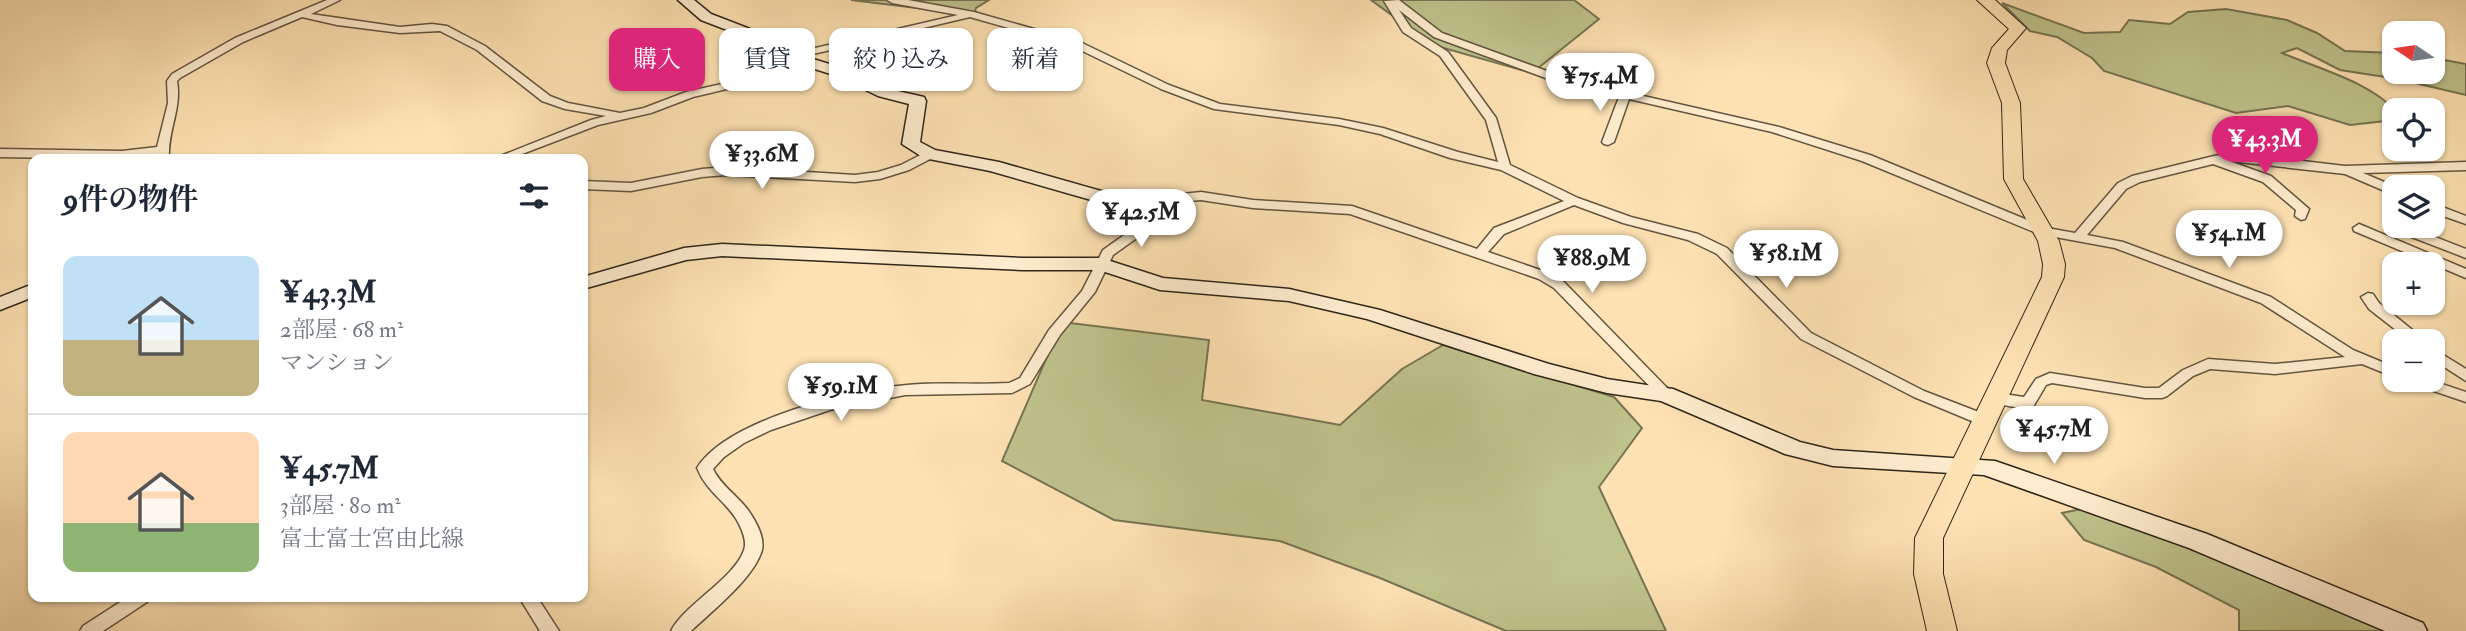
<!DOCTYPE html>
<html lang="ja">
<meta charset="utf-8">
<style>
:root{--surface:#fff;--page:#f2f2f3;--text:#1f2937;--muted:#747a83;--line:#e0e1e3;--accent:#db2777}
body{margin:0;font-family:"IM FELL Double Pica","Noto Serif JP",serif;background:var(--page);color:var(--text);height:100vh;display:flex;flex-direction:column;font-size:26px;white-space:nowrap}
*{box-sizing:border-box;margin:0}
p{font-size:23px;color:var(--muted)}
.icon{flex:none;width:38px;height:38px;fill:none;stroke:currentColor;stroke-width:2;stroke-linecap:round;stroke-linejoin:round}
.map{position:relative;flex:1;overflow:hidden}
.details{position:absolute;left:28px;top:154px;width:560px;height:448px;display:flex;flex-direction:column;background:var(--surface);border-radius:14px;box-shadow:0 2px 5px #0004}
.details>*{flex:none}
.top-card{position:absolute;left:609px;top:28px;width:665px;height:63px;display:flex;gap:14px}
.needle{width:46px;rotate:283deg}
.buttons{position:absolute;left:2382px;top:21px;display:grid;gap:14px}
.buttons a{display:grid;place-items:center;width:63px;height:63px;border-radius:14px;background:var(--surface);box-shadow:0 2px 5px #0004;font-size:35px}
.price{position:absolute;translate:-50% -60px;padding:0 16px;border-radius:24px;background:#fff;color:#222;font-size:23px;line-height:46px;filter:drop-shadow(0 2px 4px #0008)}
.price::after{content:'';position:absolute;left:50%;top:42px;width:21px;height:16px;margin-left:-10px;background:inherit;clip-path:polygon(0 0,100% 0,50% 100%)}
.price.current{background:var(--accent);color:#fff}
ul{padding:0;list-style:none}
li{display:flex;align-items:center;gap:21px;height:175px;padding:0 35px}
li+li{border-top:2px solid var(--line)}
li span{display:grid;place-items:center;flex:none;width:196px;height:140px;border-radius:14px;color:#555}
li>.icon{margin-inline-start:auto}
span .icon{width:84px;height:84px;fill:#fffc;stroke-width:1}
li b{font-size:30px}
h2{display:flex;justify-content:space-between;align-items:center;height:84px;padding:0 35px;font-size:30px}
.chip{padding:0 24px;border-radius:14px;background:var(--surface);box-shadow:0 2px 5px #0004;font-size:24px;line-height:63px}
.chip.current{background:var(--accent);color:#fff}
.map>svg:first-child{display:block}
.green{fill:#bfc38c;stroke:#777453;stroke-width:2}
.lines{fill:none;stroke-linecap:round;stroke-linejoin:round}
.street-casing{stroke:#635540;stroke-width:3}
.secondary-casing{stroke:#2f261a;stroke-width:3}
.primary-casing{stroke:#2f261a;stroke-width:2}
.street{fill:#feecce;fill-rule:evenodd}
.secondary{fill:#feecce;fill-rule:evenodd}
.primary{fill:#fee2b3;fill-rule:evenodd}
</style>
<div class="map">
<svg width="2466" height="631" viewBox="0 0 2466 631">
<rect width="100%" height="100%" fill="#fee2b3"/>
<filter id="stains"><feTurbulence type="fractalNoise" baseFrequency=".00286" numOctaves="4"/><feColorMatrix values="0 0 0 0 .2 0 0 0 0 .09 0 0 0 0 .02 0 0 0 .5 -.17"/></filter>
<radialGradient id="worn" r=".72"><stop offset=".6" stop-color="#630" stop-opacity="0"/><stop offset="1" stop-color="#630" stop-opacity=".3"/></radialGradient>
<path class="green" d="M 851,0 L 989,0 L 976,8 L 974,15 Z
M 1371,0 L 1574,0 L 1599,19 L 1532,73 L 1433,45 Z
M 2002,3 L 2084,33 L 2120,32 L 2129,20 L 2170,24 L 2188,12 L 2226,9 L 2287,20 L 2317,33 L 2345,51 L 2394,53 L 2394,72 L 2432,72 L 2433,58 L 2466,64 L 2466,95 L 2398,79 L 2340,70 L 2297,48 L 2282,53 C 2319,69 2367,81 2395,110 L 2394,120 L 2350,125 L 2288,106 L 2236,113 L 2104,71 L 2092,58 L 2057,37 L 2030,31 Z
M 1062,322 L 1209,340 L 1202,400 L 1340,425 L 1402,369 L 1443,345 L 1614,397 L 1642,428 L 1599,487 L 1666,631 L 1506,631 L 1380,578 L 1280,541 L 1114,520 L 1002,461 Z
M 2086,508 L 2171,538 L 2390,631 L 2239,631 L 2239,610 L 2156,567 L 2084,540 L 2062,513 Z"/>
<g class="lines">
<g class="street-casing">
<path id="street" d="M 327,0 L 340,0 L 311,14 L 400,27 L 432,24 L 447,26 L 485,46 L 550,96 L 568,103 L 620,113 L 644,108 L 686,92 L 744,79 L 759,63 L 785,55 L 958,15 L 892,3 L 887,0 L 908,0 L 974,12 L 1080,42 L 1169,85 L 1220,104 L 1339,119 L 1383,128 L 1458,152 L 1498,162 L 1486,120 L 1440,56 L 1403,32 L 1384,1 L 1399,0 L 1442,33 L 1569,79 L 1779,127 L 1870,155 L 2047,228 L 2075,233 L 2118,183 L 2132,176 L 2214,156 L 2236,153 L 2345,166 L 2466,162 L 2466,170 L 2363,173 L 2396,187 L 2394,195 L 2345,174 L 2229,161 L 2271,176 L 2309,209 L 2305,219 L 2301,220 L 2295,216 L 2296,210 L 2263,182 L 2213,164 L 2140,182 L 2126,189 L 2087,235 L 2123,242 L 2271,297 L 2353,350 L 2394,367 L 2394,377 L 2362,364 L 2275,374 L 2210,369 L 2193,376 L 2167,396 L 2162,398 L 2145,398 L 2052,383 L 2046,385 L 2033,407 C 2021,409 1998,406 1989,398 L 1997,393 L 2024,397 L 2036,379 L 2050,373 L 2145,388 L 2159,388 L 2183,370 L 2208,359 L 2275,364 L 2345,357 L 2261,303 L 2115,248 L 2039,234 L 1862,161 L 1772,132 L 1629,99 L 1614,142 L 1608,145 L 1604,144 L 1602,142 L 1619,97 L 1562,84 L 1434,37 L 1399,10 L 1411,28 L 1448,52 L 1496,118 L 1510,165 L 1578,198 L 1631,217 L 1698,234 L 1727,248 L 1811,333 L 1924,391 L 1989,416 L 1992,420 L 1989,424 L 1979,424 L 1914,397 L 1801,339 L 1717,254 L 1688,240 L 1623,223 L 1574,205 L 1504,234 L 1488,252 L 1549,273 L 1564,282 L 1670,391 L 1673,394 L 1670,397 L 1660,397 L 1554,288 L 1539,279 L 1350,214 L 1253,208 L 1201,200 L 1189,201 L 1113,255 L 1095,292 L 1060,335 L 1030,384 L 1012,393 L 905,395 L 830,410 L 771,430 L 744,443 L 724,457 L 713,469 C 721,486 737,495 748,510 C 755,520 765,537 762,550 C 754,578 712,611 691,631 L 671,631 C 684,605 735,578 744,550 C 747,542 743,532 739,524 C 729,503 707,493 697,468 C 728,419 851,390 907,385 C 941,382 975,385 1009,383 L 1020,378 L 1049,330 L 1082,291 L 1103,250 L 1182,194 L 1201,192 L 1253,200 L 1352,206 L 1477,249 L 1494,228 L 1564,201 L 1501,170 L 1450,158 L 1380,134 L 1339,125 L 1214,109 L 1161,89 L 1072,46 L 970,17 L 792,59 L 767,67 L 752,83 L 693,97 L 651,113 L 598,125 L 509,159 L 493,159 L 591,120 L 606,116 L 565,109 L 542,101 L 477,50 L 440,31 L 400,33 L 337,25 L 302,17 L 243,42 L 180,78 L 177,81 C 182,109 167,132 169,159 L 157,159 L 157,154 L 122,159 L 0,157 L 0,149 L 122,151 L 157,147 L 168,103 L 167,81 L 172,74 L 235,38 Z
M 930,150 L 934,151 L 934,157 L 909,170 L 880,179 L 855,182 L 726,175 L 702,177 L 631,191 L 583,189 L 583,181 L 631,183 L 702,169 L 726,167 L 855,175 L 878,172 L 901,165 Z
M 2432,203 L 2466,216 L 2466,224 L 2432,212 Z
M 2391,223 L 2394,223 L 2394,226 L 2407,226 L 2466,249 L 2466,258 L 2391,229 L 2390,226 Z
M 2359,224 L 2466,269 L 2466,278 L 2354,231 L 2353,228 Z
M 2368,293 L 2373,294 L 2379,303 L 2426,341 L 2410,341 L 2369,309 L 2361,297 Z
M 2432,348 L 2466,369 L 2466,381 L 2432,359 Z
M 2408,380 L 2430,380 L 2466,392 L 2466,402 L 2410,383 Z
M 128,597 L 150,597 L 147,602 L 103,631 L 80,631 L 83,626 Z
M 519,597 L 537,597 L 559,631 L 540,631 Z"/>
</g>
<g class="secondary-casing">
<path id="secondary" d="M 678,0 L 694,0 L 711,14 L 750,29 L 764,44 L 849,70 L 889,89 L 924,97 L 926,101 L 920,142 L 935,150 L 999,162 L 1168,210 L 1170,214 L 1161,220 L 990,171 L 924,158 L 902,144 L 909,104 L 878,96 L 837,76 L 754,50 L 740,35 L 701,20 Z
M 722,244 L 1023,258 L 1101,258 L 1163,278 L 1289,289 L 1380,310 L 1549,364 L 1607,379 L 1673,389 L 1800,442 L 1833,450 L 1995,461 L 2207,534 L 2423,623 L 2427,631 L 2385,631 L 2189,548 L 1984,475 L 1833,466 L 1785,454 L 1661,401 L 1607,393 L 1534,374 L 1367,319 L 1289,301 L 1160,290 L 1099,270 L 1023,270 L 722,256 L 686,260 L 583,289 L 583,277 L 684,248 Z
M 33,284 L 33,297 L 0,310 L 0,297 Z"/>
</g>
<g class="primary-casing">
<path id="primary" d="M 1977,0 L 1995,0 L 2026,28 L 2007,50 L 2005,63 L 2020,103 L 2023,179 L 2059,241 L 2065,264 L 2064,277 L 1943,538 L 1943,574 L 1957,631 L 1927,631 L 1914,574 L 1915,538 L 2042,277 L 2043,264 L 2038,241 L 2004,179 L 2002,103 L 1987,63 L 1992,48 L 2009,29 Z"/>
</g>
<use href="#street" class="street"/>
<use href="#secondary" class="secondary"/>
<use href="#primary" class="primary"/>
</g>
<rect width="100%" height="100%" filter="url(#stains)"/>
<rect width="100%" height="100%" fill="url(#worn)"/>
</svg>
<div class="buttons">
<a><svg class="needle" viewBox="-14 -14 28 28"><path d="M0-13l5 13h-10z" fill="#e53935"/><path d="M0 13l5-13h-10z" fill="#747a83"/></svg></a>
<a><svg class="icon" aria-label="locate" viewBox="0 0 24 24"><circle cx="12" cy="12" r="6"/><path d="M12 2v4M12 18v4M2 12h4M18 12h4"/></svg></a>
<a><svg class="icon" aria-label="layers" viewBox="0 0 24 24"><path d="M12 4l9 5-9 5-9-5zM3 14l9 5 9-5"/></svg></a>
<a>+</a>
<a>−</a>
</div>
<b class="price" style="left:1600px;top:113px">¥75.4M</b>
<b class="price current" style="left:2265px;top:176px">¥43.3M</b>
<b class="price" style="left:762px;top:191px">¥33.6M</b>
<b class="price" style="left:1141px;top:249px">¥42.5M</b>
<b class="price" style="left:2229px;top:270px">¥54.1M</b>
<b class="price" style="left:1786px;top:290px">¥58.1M</b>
<b class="price" style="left:1592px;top:295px">¥88.9M</b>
<b class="price" style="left:841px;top:423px">¥59.1M</b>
<b class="price" style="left:2054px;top:466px">¥45.7M</b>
<div class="top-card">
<a class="chip current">購入</a>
<a class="chip">賃貸</a>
<a class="chip">絞り込み</a>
<a class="chip">新着</a>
</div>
<section class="details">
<h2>9件の物件<svg class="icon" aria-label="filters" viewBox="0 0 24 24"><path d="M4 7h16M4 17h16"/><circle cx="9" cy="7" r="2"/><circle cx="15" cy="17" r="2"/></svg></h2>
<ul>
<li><span style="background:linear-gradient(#bfe0f5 60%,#c2b280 0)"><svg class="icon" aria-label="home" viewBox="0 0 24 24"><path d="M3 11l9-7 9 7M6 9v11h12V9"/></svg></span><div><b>¥43.3M</b><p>2部屋 · 68 m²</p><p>マンション</p></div></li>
<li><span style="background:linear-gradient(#ffd9b3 65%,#8fb573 0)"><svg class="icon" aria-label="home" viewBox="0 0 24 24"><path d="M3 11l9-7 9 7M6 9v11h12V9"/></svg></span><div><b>¥45.7M</b><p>3部屋 · 80 m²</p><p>富士富士宮由比線</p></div></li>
</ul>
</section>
</div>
